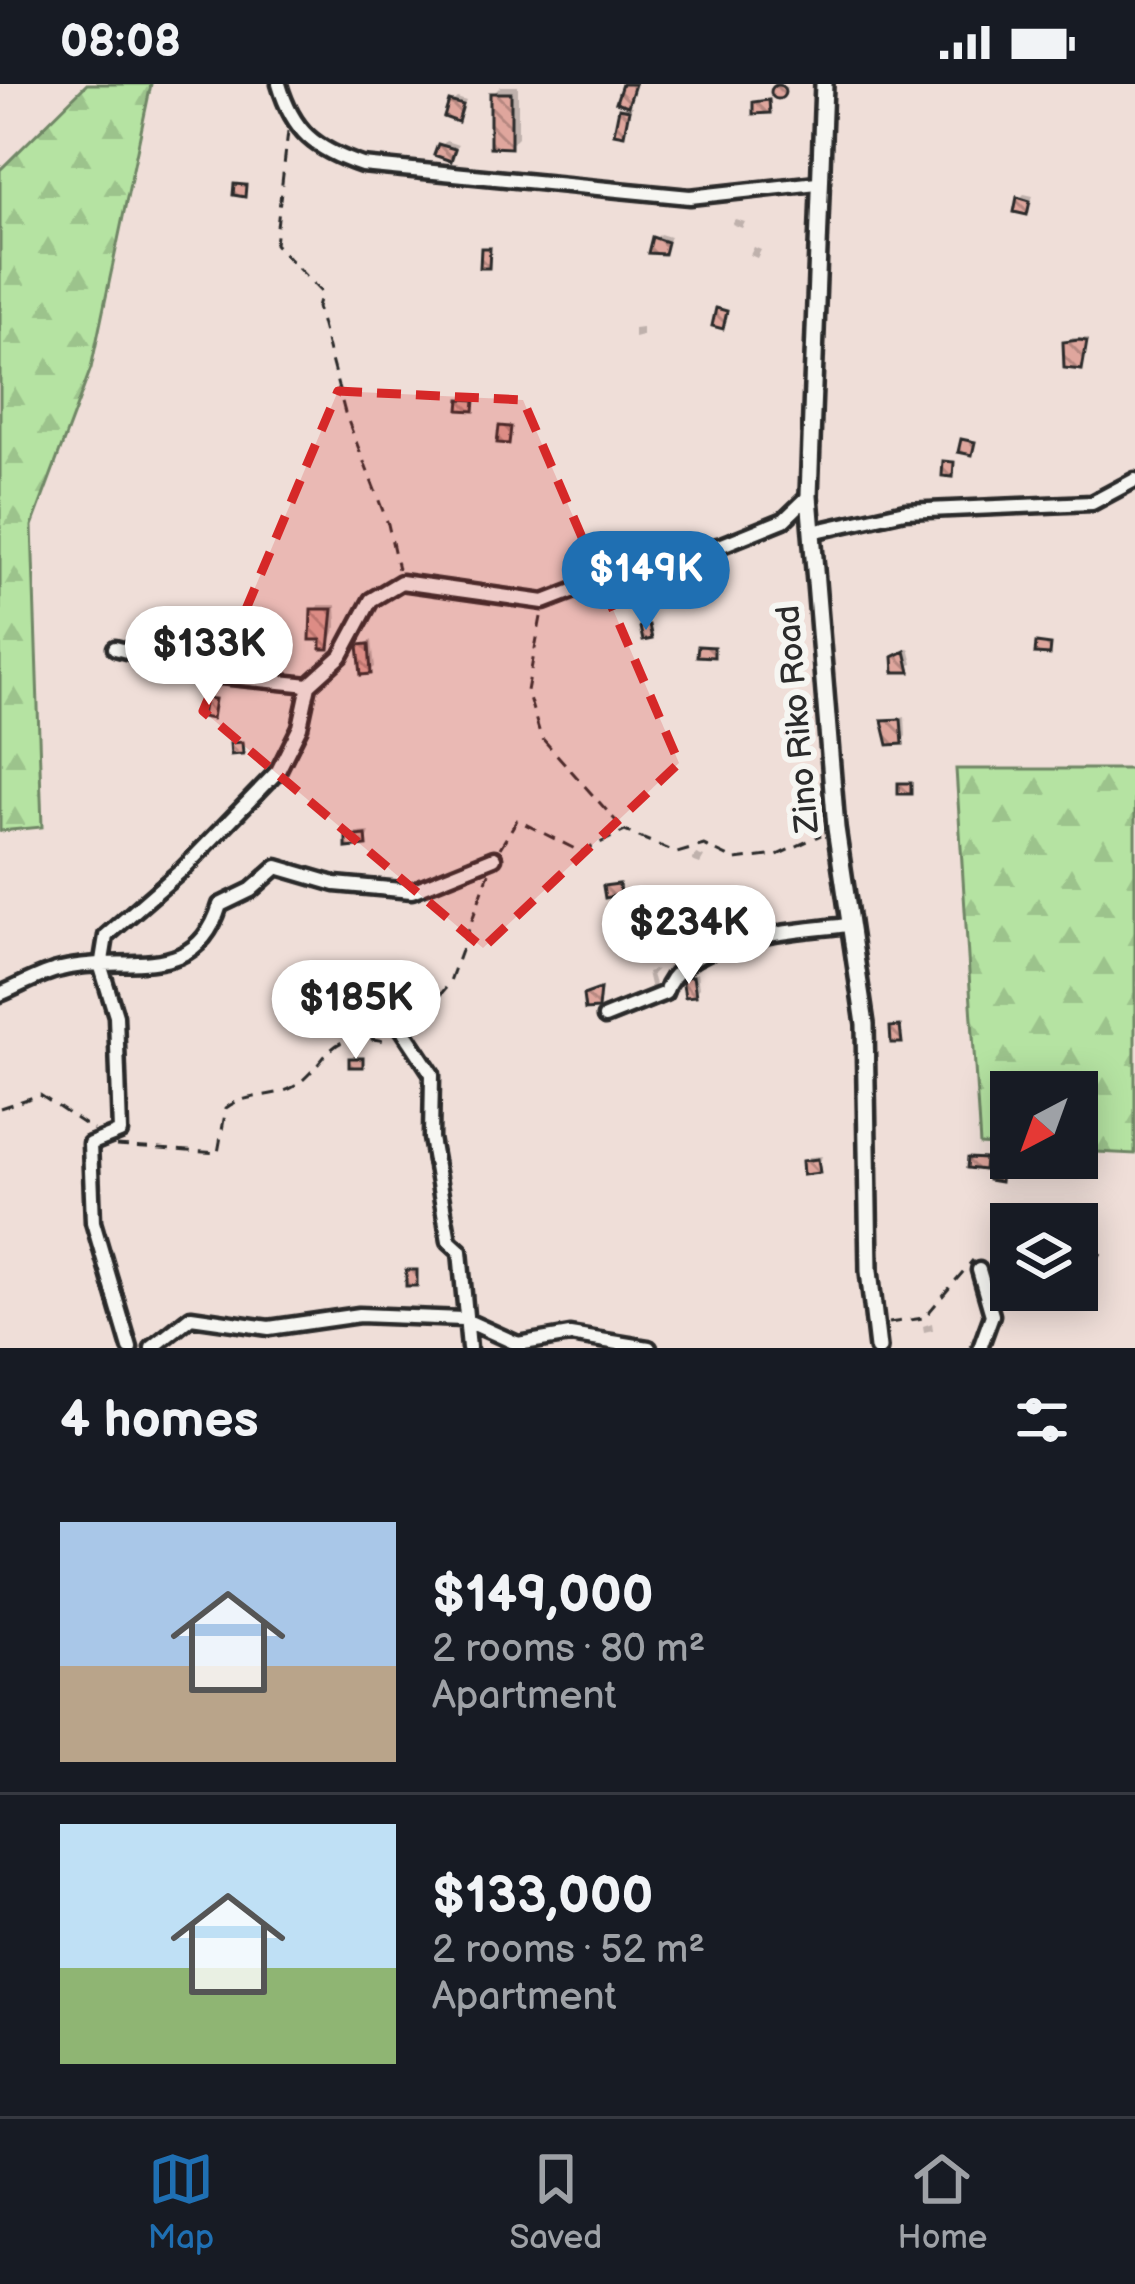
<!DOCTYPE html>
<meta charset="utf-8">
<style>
:root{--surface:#171b24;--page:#242831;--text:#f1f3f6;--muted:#9ea1a6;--line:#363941;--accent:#1f6fb2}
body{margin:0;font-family:"Balsamiq Sans",sans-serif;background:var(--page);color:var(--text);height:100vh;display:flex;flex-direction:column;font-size:45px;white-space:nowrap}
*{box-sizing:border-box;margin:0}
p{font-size:39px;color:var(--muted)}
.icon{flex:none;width:66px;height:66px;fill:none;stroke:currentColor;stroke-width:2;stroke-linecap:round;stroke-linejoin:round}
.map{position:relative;height:1264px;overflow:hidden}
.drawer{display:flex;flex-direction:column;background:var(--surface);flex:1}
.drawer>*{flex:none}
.needle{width:78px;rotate:221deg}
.tools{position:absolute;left:990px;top:987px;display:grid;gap:24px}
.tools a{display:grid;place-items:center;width:108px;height:108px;border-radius:0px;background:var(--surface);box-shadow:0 6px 30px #0003;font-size:60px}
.price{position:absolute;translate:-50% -102px;padding:0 27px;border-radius:42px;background:#fff;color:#222;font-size:39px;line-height:78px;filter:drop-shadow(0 3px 6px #0008)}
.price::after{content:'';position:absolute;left:50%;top:72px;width:36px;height:27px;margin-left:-18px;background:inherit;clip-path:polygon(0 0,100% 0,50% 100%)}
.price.selected{background:var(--accent);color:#fff}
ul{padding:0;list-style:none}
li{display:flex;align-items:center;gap:36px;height:300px;padding:0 60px}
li+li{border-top:3px solid var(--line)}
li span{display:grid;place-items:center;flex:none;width:336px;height:240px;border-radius:0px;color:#555}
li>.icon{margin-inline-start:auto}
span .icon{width:144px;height:144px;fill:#fffc;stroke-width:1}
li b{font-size:51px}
h2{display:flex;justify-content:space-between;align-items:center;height:144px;padding:0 60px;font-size:51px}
.status{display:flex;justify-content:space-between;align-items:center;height:84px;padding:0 60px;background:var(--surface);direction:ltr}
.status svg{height:33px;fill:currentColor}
.menu{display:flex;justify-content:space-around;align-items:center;height:168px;border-top:3px solid var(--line);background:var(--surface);font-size:33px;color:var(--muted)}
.menu a{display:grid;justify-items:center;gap:6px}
.menu .selected{color:var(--accent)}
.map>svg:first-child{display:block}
.forest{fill:url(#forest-firs);stroke:#708766;stroke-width:3}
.shadow{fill:#0003}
.building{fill:url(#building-back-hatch);stroke:#2b2b2b;stroke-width:3}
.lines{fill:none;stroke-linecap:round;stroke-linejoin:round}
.minor-casing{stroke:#2b2b2b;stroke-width:21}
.tertiary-casing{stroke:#2b2b2b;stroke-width:24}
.path{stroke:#2b2b2b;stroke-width:3;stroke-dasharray:12 9;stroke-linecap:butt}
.minor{stroke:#f6f6f2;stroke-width:12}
.tertiary{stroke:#f6f6f2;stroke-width:15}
.marked{fill:#d62828;fill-opacity:0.2;stroke:#d62828;stroke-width:9;stroke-dasharray:24 15;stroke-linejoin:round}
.labels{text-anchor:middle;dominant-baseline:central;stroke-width:12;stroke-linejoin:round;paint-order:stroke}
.street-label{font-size:33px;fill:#2b2b2b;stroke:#f6f6f2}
</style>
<div class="status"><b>08:08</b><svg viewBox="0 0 49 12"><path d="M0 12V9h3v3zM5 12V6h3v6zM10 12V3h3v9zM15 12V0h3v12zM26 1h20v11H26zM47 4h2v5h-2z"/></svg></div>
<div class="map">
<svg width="1135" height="1264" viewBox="0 0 1135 1264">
<defs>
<pattern id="forest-firs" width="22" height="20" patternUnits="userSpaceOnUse" patternTransform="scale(3)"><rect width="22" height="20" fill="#b5e3a2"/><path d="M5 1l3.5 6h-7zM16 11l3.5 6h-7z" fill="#9cc38c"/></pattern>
<pattern id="building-back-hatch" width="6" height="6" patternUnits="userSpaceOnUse" patternTransform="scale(3)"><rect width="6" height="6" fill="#dfa69d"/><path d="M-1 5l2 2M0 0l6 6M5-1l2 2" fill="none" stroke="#b58780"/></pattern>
</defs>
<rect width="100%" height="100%" fill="#efded8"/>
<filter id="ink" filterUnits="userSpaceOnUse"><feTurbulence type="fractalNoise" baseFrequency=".00833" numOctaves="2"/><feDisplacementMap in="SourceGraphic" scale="24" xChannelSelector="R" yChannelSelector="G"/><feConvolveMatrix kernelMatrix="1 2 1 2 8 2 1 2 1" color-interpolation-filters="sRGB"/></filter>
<g filter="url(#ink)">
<path class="forest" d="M 87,0 L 151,0 L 91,284 L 32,442 L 42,743 L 0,747 L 0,86 Z
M 956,685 L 1135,685 L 1135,1070 L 1077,1067 L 1077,1008 L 1011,1008 L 1011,1063 L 980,1061 Z"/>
<path class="shadow" d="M 501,2 L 518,2 L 518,53 L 510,61 L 493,10 Z
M 787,3 L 784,9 L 773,9 L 775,3 Z
M 457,14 L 466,17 L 458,35 L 452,18 Z
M 626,21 L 632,22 L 623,48 L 622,26 Z
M 446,57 L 458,61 L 450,73 L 441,62 Z
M 1024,110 L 1033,112 L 1027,128 L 1019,115 Z
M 735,135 L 745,138 L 742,144 L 732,140 Z
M 660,150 L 670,153 L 663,167 L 655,155 Z
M 754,163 L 761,166 L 757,174 L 750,171 Z
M 642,244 L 642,252 L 634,254 L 634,245 Z
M 1071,254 L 1089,254 L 1081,283 L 1066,259 Z
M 650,503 L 646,518 L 634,509 L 638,505 Z
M 319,521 L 336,521 L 337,541 L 328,562 L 314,526 Z
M 372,556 L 375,583 L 370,587 L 361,562 Z
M 909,564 L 913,580 L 897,585 L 901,569 Z
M 905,632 L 906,652 L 902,657 L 886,637 Z
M 370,748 L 366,760 L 349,754 L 353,749 Z
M 696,770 L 704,773 L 700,780 L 692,777 Z
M 657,885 L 652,890 L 656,904 L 651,906 L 647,888 Z
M 697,889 L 699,904 L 694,909 L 685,895 Z
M 822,1072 L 818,1086 L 805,1078 L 809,1073 Z
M 932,1239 L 933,1246 L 924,1248 L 923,1242 Z"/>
<path class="building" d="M 622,0 L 635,0 L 628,22 L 616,18 Z
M771 8a7 7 0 1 1 14 0a7 7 0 1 1-14 0Z
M 490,9 L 511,9 L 511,64 L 490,63 Z
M 769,16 L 770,29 L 753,30 L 753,18 Z
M 449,17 L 463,21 L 458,38 L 444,33 Z
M 619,24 L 629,26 L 624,51 L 614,49 Z
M 438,60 L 455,65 L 451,77 L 434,71 Z
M 234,100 L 246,101 L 245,113 L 233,111 Z
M 1017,113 L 1030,117 L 1027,131 L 1014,128 Z
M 652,153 L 667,158 L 664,170 L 648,169 Z
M 481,164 L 490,164 L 489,184 L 480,184 Z
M 716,224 L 727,227 L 723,245 L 712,242 Z
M 1079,256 L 1087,257 L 1082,286 L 1064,284 L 1063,258 Z
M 460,315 L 475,316 L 474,327 L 459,326 Z
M 499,342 L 511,343 L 509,360 L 497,359 Z
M 961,355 L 975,358 L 972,371 L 958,368 Z
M 943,377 L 954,378 L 953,393 L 942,392 Z
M 646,507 L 647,521 L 632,522 L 631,508 Z
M 311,525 L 333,525 L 329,565 L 321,565 L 321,556 L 310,556 Z
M 649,541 L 652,555 L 643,557 L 640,543 Z
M 1036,559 L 1051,561 L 1050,571 L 1035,570 Z
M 369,560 L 371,590 L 361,591 L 358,561 Z
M 698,562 L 714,563 L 714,573 L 697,572 Z
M 905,567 L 910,588 L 894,588 L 893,573 Z
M 205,614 L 215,615 L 212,635 L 202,633 Z
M 901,635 L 903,660 L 888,661 L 882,636 Z
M 242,658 L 243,670 L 231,671 L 230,659 Z
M 898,699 L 911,699 L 911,710 L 898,710 Z
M 366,751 L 367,762 L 346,764 L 346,753 Z
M 619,800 L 620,811 L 605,814 L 603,802 Z
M 693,892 L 696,912 L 685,913 L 682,894 Z
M 600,905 L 598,925 L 585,926 L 583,911 Z
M 900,942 L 902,959 L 891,959 L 890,943 Z
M 349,974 L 363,974 L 363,983 L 349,983 Z
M 968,1074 L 985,1075 L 984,1086 L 967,1084 Z
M 818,1075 L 820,1089 L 803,1091 L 802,1077 Z
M 989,1084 L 1001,1086 L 1000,1098 L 988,1096 Z
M 406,1186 L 417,1186 L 417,1202 L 406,1202 Z"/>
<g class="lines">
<g class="minor-casing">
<path id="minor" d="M 279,0 C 293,48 315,65 362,81 L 690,113 L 817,99
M 812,448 L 905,427 L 1092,419 L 1135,396
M 115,564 L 221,592 L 309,601 L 341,572 L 371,516 L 401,498 L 544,518 L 651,477 L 722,461 L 784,436 L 809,412
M 0,910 C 20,902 41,889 61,885 C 126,869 195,903 220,821 L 251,806 L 277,783 L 335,800 L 412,807 L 494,774
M 605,933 L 665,909 C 683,852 795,848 847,841
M 397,937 L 432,990 L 431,1054 L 449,1157 L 460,1167 L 469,1264
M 979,1186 L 992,1231 L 980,1264
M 130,1264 L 93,1138 L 90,1060 L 120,1048 L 116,932 L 101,883 L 106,852 L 183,785 L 278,687 L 300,643 L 309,601
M 152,1264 L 191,1233 L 269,1244 L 359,1231 L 463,1235 L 518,1260 L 570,1251 L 649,1264"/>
</g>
<g class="tertiary-casing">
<path id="tertiary" d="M 824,0 L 809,412 L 836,744 L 865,940 L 869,1187 L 878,1264"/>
</g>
<path class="path" d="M 288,47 L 275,160 L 321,208 L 317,223 L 345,329 L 388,440 L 398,485
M 541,533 L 527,607 L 541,653 L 624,746
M 500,764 L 517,736 L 581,768 L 625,747 L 677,769 L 704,761 L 735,776 L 777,771 L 821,751
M 403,928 L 427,927 L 449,900 L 489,789
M 0,1024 L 40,1011 L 93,1046
M 116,1062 L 218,1069 L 226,1024 C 247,1008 278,1015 298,1000 C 334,971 326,947 385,957 L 388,951
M 1077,1180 L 1095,1178 L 1101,1169
M 995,1185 L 1011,1184
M 889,1239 L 924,1234 L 973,1176"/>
<use href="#minor" class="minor"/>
<use href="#tertiary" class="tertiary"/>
</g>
</g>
<path class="marked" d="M 338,307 L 523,316 L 679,679 L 483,864 L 203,627 Z"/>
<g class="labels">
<g class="street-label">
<text transform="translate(798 635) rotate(-95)">Zino Riko Road</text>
</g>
</g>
</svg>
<div class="tools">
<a><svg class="needle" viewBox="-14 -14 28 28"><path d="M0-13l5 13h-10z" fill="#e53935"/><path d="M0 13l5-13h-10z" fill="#9ea1a6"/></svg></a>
<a><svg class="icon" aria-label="layers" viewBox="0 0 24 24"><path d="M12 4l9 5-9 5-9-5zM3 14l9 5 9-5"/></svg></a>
</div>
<b class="price selected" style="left:646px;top:549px">$149K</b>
<b class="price" style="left:209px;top:624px">$133K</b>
<b class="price" style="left:689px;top:903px">$234K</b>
<b class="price" style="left:356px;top:978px">$185K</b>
</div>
<section class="drawer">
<h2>4 homes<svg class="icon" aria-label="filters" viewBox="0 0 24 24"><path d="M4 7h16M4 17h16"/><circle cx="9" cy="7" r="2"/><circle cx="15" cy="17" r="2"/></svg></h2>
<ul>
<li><span style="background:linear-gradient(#a9c7e8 60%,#b9a48a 0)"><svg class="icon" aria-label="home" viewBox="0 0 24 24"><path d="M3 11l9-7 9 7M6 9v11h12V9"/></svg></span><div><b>$149,000</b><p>2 rooms · 80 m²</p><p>Apartment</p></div></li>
<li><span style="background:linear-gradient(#bfe0f5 60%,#8fb573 0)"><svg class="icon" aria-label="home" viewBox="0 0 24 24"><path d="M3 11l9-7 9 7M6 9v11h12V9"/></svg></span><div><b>$133,000</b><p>2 rooms · 52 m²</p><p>Apartment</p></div></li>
</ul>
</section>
<nav class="menu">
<a class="selected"><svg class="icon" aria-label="map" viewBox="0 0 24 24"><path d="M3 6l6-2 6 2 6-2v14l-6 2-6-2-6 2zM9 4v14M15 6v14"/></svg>Map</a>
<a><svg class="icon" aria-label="saved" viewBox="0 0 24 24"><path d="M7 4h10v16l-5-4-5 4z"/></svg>Saved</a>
<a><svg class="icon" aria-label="home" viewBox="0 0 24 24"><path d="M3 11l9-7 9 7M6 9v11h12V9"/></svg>Home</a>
</nav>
